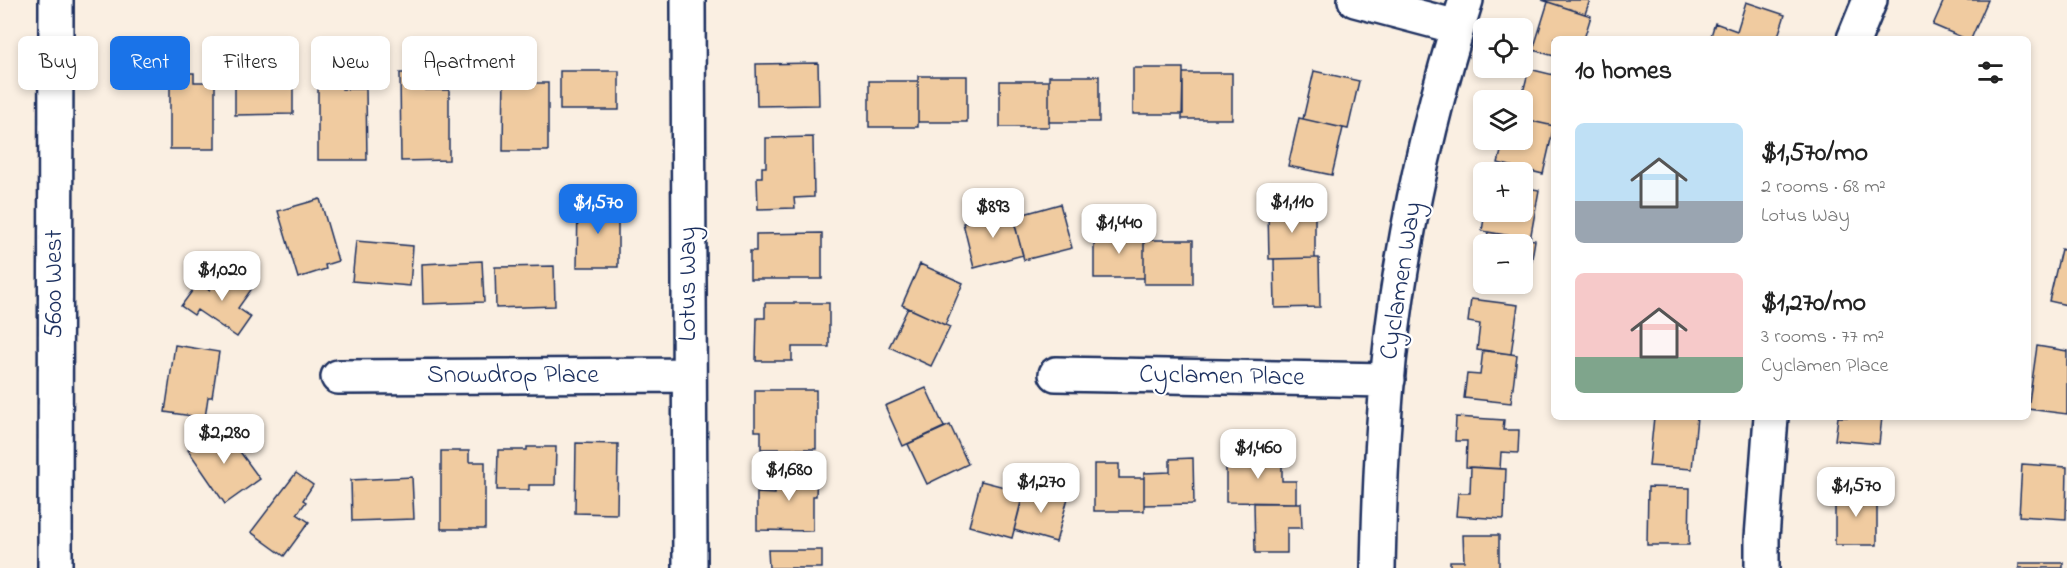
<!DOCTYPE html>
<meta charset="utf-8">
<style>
:root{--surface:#fff;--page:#f6f6f6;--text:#222;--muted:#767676;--accent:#1a73e8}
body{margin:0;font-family:"Indie Flower",sans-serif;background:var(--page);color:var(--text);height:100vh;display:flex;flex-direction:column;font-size:22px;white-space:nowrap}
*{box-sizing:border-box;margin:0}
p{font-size:20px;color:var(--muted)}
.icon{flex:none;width:33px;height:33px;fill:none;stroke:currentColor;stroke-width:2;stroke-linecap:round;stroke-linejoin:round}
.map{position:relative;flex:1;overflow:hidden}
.details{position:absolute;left:1551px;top:36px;width:480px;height:384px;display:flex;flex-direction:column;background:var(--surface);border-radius:9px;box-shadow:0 3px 9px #0003}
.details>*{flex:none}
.hud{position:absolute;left:18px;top:36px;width:570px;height:54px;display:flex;gap:12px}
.buttons{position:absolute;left:1473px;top:18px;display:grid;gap:12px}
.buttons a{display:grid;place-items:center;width:60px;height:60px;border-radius:9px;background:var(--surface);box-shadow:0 3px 9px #0003;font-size:30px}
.price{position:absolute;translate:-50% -51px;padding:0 14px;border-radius:12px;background:#fff;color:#222;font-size:20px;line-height:39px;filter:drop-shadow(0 2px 3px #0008)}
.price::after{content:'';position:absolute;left:50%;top:36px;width:18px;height:14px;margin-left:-9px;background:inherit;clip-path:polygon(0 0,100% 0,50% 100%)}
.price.on{background:var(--accent);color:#fff}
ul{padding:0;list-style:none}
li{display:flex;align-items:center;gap:18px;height:150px;padding:0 24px}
li span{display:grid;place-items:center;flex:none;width:168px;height:120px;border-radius:9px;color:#555}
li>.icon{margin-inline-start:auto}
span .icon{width:72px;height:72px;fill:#fffc;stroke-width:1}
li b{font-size:26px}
h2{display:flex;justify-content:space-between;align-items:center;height:72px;padding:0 24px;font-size:26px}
.tag{padding:0 21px;border-radius:9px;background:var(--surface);box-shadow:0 3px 9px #0003;font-size:21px;line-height:54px}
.tag.on{background:var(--accent);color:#fff}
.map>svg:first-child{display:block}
.building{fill:#f0cba0;stroke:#1b2f5e;stroke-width:1.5}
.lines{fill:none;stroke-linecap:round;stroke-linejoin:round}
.street-casing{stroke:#1b2f5e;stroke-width:38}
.secondary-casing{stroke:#1b2f5e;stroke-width:38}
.street{stroke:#fff;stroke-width:33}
.secondary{stroke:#fff;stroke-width:33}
.labels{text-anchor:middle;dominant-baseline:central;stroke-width:4.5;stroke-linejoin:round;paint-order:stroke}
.street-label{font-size:26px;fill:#1b2f5e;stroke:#fff}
</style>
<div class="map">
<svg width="2067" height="568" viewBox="0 0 2067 568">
<rect width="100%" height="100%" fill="#faefe2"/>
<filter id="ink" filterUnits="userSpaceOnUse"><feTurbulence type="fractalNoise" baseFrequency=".0167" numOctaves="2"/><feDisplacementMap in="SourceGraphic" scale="12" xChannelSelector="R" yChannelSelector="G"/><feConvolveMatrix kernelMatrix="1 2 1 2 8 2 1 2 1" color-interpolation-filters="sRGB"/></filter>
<g filter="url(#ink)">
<path class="building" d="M 1542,0 L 1590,0 L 1585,14 Z
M 1944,0 L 1988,0 L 1971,39 L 1966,39 L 1933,25 Z
M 1548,2 L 1591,16 L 1584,39 L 1554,39 L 1554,56 L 1533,50 Z
M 1746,2 L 1785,15 L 1777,39 L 1710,39 L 1715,23 L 1737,31 Z
M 818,63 L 819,105 L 757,106 L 756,64 Z
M 1133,68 L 1183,68 L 1183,114 L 1133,114 Z
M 1529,69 L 1554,75 L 1554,126 L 1522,119 L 1521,100 Z
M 504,71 L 532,71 L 532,83 L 548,83 L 548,151 L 503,151 Z
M 560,71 L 619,71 L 619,110 L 560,110 Z
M 1314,71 L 1359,81 L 1348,129 L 1303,119 Z
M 318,72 L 342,72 L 342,89 L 366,89 L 367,160 L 318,160 Z
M 170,73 L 194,73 L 194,82 L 215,82 L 215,149 L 170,149 Z
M 293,73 L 293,114 L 235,115 L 235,74 Z
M 400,73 L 425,73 L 425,90 L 449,90 L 449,160 L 401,161 Z
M 1183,73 L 1232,73 L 1232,119 L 1182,119 Z
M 918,76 L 967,76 L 967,122 L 918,122 Z
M 1049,76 L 1099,76 L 1099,122 L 1049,122 Z
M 869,81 L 918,81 L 918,127 L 869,127 Z
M 1000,81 L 1049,81 L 1049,127 L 1000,127 Z
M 1299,118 L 1343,128 L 1332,175 L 1288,166 Z
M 1522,119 L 1554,126 L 1543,174 L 1498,163 L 1504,140 L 1522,140 Z
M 813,137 L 814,197 L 794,198 L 795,208 L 758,209 L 757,177 L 762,177 L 762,167 L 766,167 L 766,138 Z
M 1522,187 L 1539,190 L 1530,240 L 1482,231 L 1485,212 L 1522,212 Z
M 320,199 L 338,261 L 325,265 L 326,269 L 298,278 L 278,211 Z
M 578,203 L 618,203 L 618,267 L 577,267 Z
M 1060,204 L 1072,248 L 1024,260 L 1013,217 Z
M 1315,209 L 1315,258 L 1269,259 L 1268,210 Z
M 1011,211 L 1023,255 L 974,268 L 963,223 Z
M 1094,232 L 1144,232 L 1144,278 L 1094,278 Z
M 1488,232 L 1535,240 L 1527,289 L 1495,284 L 1522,284 L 1522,244 L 1486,244 Z
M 822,233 L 822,279 L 750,279 L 750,251 L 756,251 L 756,234 Z
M 1144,240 L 1193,240 L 1193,284 L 1144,284 Z
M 356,241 L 413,246 L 410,286 L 352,281 Z
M 2061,249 L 2067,251 L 2067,305 L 2049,301 Z
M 1315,258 L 1319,258 L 1320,307 L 1275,308 L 1274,259 Z
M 482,261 L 484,302 L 423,304 L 422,264 Z
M 920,264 L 963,283 L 945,325 L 902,305 Z
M 554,266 L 555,306 L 496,308 L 495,267 Z
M 224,267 L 253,287 L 238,308 L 251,317 L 237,337 L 197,310 L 194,315 L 181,306 L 198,283 L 209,290 Z
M 1471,299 L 1518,305 L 1511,354 L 1477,350 L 1480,324 L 1468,322 Z
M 765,303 L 829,303 L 829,347 L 792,347 L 792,361 L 756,361 L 757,318 L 765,318 Z
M 908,308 L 950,327 L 931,366 L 889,347 Z
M 175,345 L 219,352 L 212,397 L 208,397 L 205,418 L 165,412 Z
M 2037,346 L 2067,351 L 2067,414 L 2028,409 Z
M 1483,350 L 1517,355 L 1511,403 L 1464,398 L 1467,374 L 1480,375 Z
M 926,388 L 944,427 L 903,446 L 885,406 Z
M 755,390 L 816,390 L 816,449 L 761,449 L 761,431 L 755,431 Z
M 1456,417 L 1504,420 L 1503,430 L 1519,430 L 1518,453 L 1501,452 L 1500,469 L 1466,467 L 1467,441 L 1455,441 Z
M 1654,417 L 1697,417 L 1692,469 L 1649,466 Z
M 1838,417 L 1882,417 L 1879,444 L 1835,440 Z
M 950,425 L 968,464 L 927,484 L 908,444 Z
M 222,427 L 260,479 L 225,504 L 188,450 Z
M 576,443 L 618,444 L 617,514 L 575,513 Z
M 527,447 L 556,447 L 555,485 L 529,485 L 529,490 L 497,490 L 498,450 L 527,450 Z
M 441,451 L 469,451 L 469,462 L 485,462 L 485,529 L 441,529 Z
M 1226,454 L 1282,454 L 1282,481 L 1296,481 L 1296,503 L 1226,502 Z
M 1193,458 L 1194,504 L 1144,505 L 1144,473 L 1170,472 L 1170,459 Z
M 1094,464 L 1119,464 L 1119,478 L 1144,478 L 1144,511 L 1094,511 Z
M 2022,464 L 2067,467 L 2066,519 L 2019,516 Z
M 1471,467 L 1506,469 L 1504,519 L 1456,516 L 1458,493 L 1470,493 Z
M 775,469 L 817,469 L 816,496 L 813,496 L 813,531 L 757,530 L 757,493 L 775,494 Z
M 296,473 L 313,485 L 303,500 L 306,502 L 297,514 L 309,522 L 284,556 L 251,532 Z
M 412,477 L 414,519 L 352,521 L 351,480 Z
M 981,481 L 1024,492 L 1012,538 L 969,526 Z
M 1025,486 L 1068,498 L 1056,542 L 1014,530 Z
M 1648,487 L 1690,488 L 1689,545 L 1647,545 Z
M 1877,491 L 1877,545 L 1835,545 L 1835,492 Z
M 1254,503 L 1301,503 L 1302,528 L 1287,528 L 1287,553 L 1255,553 Z
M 1463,535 L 1499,535 L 1499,568 L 1450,568 L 1450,561 L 1464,561 Z
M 768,550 L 822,550 L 822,568 L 769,568 Z
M 2019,563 L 2063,563 L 2063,568 L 2019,568 Z"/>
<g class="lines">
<g class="street-casing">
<path id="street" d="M 688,0 L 690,568
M 1355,0 L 1457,27
M 1854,39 L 1870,0
M 1056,374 L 1388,380
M 338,377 L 689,375
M 1378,568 C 1380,477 1384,386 1397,296 C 1412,196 1435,97 1466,0
M 1762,568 L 1762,538 L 1771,417"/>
</g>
<g class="secondary-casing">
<path id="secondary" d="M 55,568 L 56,0"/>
</g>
<use href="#street" class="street"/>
<use href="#secondary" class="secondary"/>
</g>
</g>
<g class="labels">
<g class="street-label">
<text transform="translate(1402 281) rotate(-81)">Cyclamen Way</text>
<text transform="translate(55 284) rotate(-90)">5600 West</text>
<text transform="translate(689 284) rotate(-90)">Lotus Way</text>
<text x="513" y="376">Snowdrop Place</text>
<text transform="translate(1222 377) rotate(1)">Cyclamen Place</text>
</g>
</g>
</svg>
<div class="buttons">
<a><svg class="icon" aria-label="locate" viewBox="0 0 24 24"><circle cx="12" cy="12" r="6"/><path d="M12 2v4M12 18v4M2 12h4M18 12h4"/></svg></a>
<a><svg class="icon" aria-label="layers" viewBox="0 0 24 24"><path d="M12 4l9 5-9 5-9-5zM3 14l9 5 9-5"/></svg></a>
<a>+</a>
<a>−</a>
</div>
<b class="price" style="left:1292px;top:234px">$1,110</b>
<b class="price on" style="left:598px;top:235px">$1,570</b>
<b class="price" style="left:993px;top:239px">$893</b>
<b class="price" style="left:1119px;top:255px">$1,440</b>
<b class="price" style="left:222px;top:302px">$1,020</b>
<b class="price" style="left:224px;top:465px">$2,280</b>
<b class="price" style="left:1258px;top:480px">$1,460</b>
<b class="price" style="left:789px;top:502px">$1,680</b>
<b class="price" style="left:1041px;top:514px">$1,270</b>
<b class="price" style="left:1856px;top:518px">$1,570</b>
<div class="hud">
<a class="tag">Buy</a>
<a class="tag on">Rent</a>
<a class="tag">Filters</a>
<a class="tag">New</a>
<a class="tag">Apartment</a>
</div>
<section class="details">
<h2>10 homes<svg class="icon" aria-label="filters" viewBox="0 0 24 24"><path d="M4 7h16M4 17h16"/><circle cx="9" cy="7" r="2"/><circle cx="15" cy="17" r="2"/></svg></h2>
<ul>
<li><span style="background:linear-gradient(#bfe0f5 65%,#9aa5b1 0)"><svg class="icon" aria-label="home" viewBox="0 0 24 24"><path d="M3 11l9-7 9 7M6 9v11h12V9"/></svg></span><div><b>$1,570/mo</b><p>2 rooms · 68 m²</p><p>Lotus Way</p></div></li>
<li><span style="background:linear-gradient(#f6c9c9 70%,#7fa58c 0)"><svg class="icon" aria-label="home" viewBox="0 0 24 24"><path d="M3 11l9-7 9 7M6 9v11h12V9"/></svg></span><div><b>$1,270/mo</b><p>3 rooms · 77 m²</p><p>Cyclamen Place</p></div></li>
</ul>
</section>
</div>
